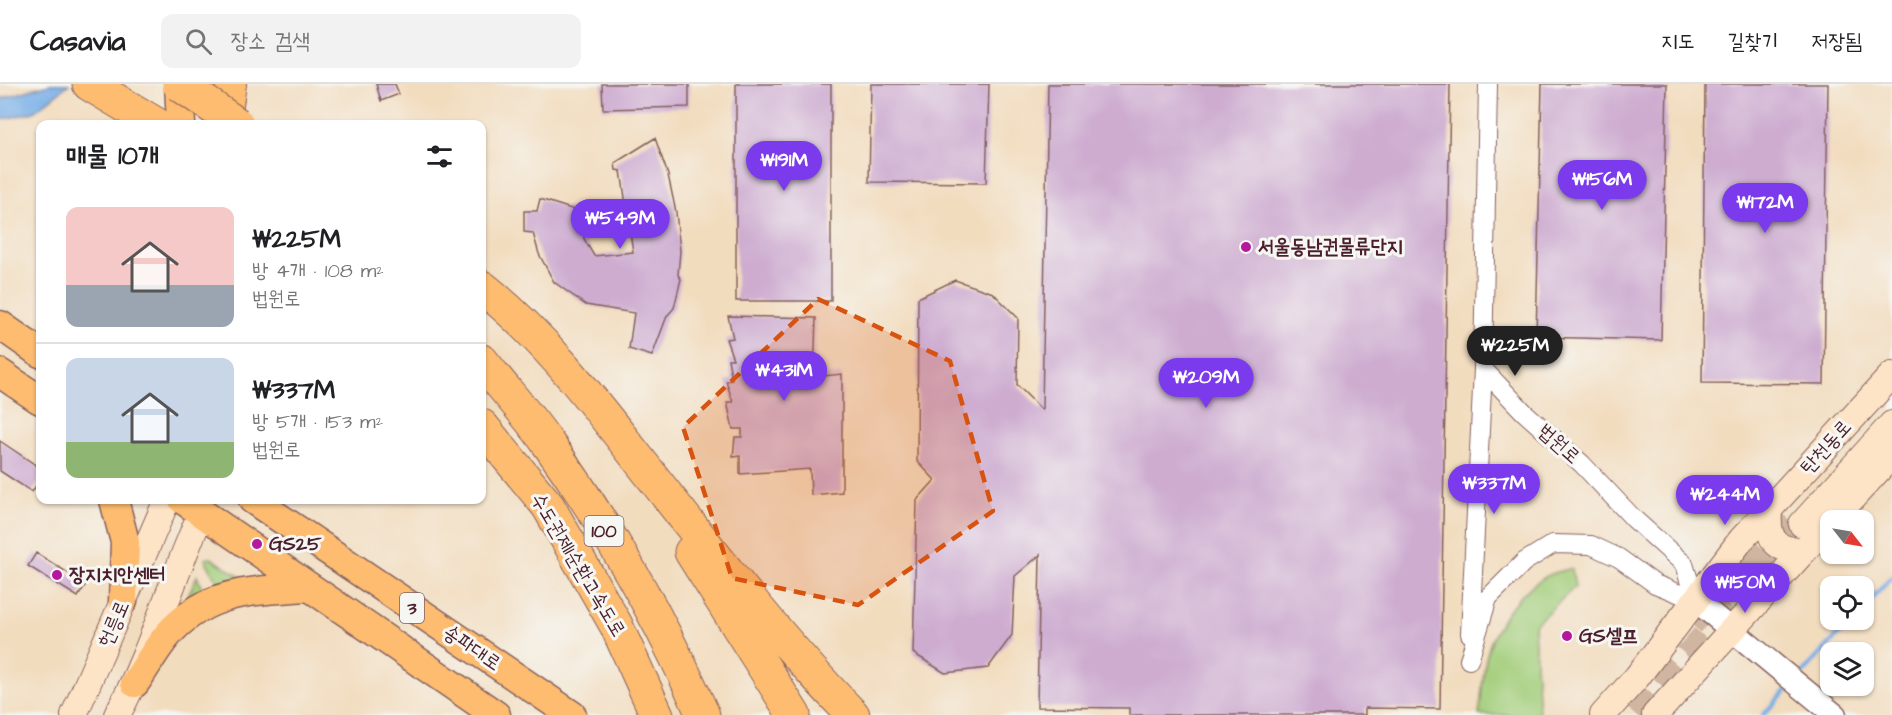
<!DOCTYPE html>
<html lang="ko">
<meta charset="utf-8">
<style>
:root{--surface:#fff;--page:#f2f2f2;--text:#202124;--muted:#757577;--line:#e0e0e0;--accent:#7c3aed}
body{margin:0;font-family:"Architects Daughter","Poor Story",sans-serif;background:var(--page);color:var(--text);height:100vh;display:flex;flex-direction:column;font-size:22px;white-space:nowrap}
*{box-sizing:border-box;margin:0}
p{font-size:20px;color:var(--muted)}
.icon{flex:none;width:33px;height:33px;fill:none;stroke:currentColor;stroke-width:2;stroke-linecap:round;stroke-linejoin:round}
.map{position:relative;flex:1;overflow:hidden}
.drawer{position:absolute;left:36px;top:36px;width:450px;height:384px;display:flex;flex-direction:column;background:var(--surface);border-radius:12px;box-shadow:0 2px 4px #0004}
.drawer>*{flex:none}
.needle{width:39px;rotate:121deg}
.buttons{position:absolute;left:1820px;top:426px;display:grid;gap:12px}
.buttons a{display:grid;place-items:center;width:54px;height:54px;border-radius:12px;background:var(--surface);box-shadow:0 2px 4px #0004;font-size:30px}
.price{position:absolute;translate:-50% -51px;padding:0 14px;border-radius:21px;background:var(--accent);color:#fff;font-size:20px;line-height:39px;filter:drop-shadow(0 2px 3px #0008)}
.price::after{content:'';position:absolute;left:50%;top:36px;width:18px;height:14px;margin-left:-9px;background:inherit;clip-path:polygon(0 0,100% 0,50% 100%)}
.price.active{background:#222;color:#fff}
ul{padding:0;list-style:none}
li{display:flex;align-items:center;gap:18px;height:150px;padding:0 30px}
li+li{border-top:2px solid var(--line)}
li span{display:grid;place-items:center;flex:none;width:168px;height:120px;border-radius:12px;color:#555}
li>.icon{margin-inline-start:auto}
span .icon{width:72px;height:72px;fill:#fffc;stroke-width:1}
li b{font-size:26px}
h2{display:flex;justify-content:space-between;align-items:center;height:72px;padding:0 30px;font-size:26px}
header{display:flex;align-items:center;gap:36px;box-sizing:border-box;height:84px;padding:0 30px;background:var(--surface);border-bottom:2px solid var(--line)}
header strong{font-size:28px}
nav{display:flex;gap:33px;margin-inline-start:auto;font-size:21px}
.search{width:420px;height:54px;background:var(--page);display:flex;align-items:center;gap:15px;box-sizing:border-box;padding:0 21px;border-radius:12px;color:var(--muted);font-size:22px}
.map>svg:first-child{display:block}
.green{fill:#a2cd79;stroke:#767652;stroke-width:1.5}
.water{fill:#77aee6;stroke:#606688;stroke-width:1.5}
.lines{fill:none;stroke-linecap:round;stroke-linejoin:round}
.stream{stroke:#77aee6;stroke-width:4.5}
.building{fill:#cdacd0}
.secondary-tunnel{stroke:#d0b6a1;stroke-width:26;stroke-dasharray:26 13;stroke-linecap:butt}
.minor-casing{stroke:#85615e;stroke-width:20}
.tertiary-casing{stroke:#85615e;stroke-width:25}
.secondary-casing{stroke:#85615e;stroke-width:28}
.primary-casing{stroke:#85615e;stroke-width:31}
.trunk-casing{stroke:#85615e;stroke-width:32}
.motorway-casing{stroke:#85615e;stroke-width:35}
.minor{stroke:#fff;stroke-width:18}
.tertiary{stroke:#fff;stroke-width:22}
.secondary{stroke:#fee4c6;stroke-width:26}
.primary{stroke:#fdbc70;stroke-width:28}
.trunk{stroke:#fdbc70;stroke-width:30}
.motorway{stroke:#fdbc70;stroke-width:33}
.motorway-bridge-casing{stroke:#85615e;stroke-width:35;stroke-linecap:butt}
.motorway-bridge{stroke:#fdbc70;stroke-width:33}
.marked{fill:#d8530f;fill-opacity:0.2;stroke:#d8530f;stroke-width:4.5;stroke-dasharray:12 8;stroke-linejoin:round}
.poi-dot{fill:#b5179e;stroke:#f6f6f2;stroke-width:2}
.labels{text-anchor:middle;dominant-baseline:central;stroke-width:6;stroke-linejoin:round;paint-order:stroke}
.shield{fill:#f6f6f2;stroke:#7e6067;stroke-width:1.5}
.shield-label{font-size:18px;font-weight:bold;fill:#4a1f2b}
.poi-label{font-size:20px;font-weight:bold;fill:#4a1f2b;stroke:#f6f6f2;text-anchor:start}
.street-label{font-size:20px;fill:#4a1f2b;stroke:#f6f6f2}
</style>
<header>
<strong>Casavia</strong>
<div class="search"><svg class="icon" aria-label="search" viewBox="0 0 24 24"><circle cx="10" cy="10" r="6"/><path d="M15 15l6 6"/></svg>장소 검색</div>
<nav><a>지도</a><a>길찾기</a><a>저장됨</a></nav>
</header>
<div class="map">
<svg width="1892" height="631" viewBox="0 0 1892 631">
<rect width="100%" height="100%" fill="#f6f6f2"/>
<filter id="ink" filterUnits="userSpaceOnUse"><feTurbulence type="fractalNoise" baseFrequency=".0167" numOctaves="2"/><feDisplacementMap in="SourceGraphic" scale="12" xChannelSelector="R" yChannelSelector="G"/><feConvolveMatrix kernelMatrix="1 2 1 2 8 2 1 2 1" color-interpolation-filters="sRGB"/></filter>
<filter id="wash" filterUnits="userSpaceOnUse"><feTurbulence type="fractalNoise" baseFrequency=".008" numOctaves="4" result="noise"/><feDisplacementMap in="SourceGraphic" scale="24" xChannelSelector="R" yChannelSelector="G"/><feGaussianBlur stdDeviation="1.35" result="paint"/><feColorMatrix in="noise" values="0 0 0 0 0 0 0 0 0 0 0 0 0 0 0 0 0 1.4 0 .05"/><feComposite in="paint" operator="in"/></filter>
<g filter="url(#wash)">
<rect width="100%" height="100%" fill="#f2dcbe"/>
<path class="green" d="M 211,474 L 252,500 L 223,509 L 205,475 Z
M 1572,485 L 1575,503 L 1534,541 L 1539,631 L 1479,631 C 1482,613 1482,593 1486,575 C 1494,536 1531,488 1572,485 Z
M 197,492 L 207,517 L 178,534 Z"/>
<path class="water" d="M 49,0 L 69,0 L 34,28 L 0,36 L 0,15 Z"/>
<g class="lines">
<path class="stream" d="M 1863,524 L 1892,493
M 1800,592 L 1852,536
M 1763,631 L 1790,602"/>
</g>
<g id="blocks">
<path class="building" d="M 376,0 L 395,0 L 399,10 L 381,17 Z
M 602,0 L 689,0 L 689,23 L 603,25 Z
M 736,0 L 831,0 L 831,217 L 736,217 Z
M 871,0 L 989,0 L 986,99 L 869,98 Z
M 1048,0 L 1450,0 L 1440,625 L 1365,624 L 1365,631 L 1129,631 L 1129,624 L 1037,623 L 1040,471 L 1015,492 L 1012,551 L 988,584 L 945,589 L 913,569 L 917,416 L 935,396 L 917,377 L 918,214 L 955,196 L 993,209 L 1018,234 L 1017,301 L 1042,326 Z
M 1542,0 L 1667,0 L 1661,256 L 1536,253 Z
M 1705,0 L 1828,0 L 1824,300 L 1702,299 Z
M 655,54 L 668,91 L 676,128 L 680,167 L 678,191 L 681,195 L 674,224 L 667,232 L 652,272 L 629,265 L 634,229 L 586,221 L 554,198 L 539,170 L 533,149 L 524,148 L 524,127 L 537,127 L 540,115 L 584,129 L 584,155 L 594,172 L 633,168 L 621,87 L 616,86 L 615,79 Z
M 728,232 L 816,234 L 814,293 L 842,290 L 842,408 L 811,411 L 810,385 L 740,390 L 740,372 L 733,373 L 735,353 L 742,353 L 742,345 L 733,345 L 727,318 L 733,318 L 726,297 L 732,296 L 728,275 L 733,275 L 726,255 L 733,254 Z
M 0,357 L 40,384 L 40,396 L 32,408 L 0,387 Z
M 36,469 L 86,500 L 78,513 L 28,482 Z"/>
</g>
</g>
<g filter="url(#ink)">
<use href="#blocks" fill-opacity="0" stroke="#85615e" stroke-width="1.5"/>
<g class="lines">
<path class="secondary-tunnel" d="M 1691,540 L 1786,429
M 1636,631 L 1802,440"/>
<g class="minor-casing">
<path id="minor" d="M 1488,0 L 1483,285 L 1524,328 L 1582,380 L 1634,435 L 1684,480 L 1695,516
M 1470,550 L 1483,285
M 1469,576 L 1488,514 L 1524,478 L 1553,460 L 1591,461 L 1619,474 L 1655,500 L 1695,516"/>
</g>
<g class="tertiary-casing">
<path id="tertiary" d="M 1695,516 L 1835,631"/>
</g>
<g class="secondary-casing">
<path id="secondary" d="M 1769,427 C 1767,455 1775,468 1805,466
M 1832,436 L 1892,371
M 1802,440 L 1892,340
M 74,631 L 167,416
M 117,631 C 152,567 171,496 201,430
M 1603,631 L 1637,593 L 1741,456 L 1892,291
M 1655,631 L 1830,438"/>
</g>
<g class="primary-casing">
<path id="primary" d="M 179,0 L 181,40
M 0,241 L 40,269
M 0,289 L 40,316
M 114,416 L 125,458 L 123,517
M 183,416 L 496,631
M 253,416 L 572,631
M 135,599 C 147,582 158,560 173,545 C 212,505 256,507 308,503"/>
</g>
<g class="trunk-casing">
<path id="trunk" d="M 225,40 L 231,0"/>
</g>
<g class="motorway-casing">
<path id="motorway" d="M 89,0 L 156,40
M 482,203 C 545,253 593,317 643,381 C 710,466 777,553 853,631
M 482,277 C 503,304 527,330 547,358 C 608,443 661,536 703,631
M 482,342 L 548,422 L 616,541 L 657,631
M 691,468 L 794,631"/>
</g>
<use href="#minor" class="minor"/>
<use href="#tertiary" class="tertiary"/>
<use href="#secondary" class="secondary"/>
<use href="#primary" class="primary"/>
<use href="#trunk" class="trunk"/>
<use href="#motorway" class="motorway"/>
<g class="motorway-bridge-casing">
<path id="motorway-bridge" d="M 179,0 L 237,40"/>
</g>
<use href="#motorway-bridge" class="motorway-bridge"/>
</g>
</g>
<path class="marked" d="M 818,215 L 950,277 L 993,427 L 858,521 L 732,494 L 683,343 Z"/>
<g class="poi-dot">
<circle cx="1246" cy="163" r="6"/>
<circle cx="257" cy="460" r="6"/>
<circle cx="57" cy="491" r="6"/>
<circle cx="1567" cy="552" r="6"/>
</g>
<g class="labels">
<g class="shield">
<rect x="584.5" y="432" width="39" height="30" rx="4.5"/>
<rect x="400" y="509" width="24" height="30" rx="4.5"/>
</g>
<g class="shield-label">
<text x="604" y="447">100</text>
<text x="412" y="524">3</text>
</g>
<g class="poi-label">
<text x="1258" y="163">서울동남권물류단지</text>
<text x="269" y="460">GS25</text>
<text x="69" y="491">장지치안센터</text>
<text x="1579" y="552">GS셀프</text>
</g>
<g class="street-label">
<text transform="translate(1559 360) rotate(42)">법원로</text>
<text transform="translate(1826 363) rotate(-48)">탄천동로</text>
<text transform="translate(578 481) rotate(59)">수도권제1순환고속도로</text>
<text transform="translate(114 540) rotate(-67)">헌릉로</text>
<text transform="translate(472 564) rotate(34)">송파대로</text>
</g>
</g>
</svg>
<div class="buttons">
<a><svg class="needle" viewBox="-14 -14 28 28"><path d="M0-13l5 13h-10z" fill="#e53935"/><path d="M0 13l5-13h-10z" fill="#757577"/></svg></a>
<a><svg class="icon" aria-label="locate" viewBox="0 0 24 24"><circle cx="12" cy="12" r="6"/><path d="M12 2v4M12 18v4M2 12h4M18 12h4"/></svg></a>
<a><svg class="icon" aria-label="layers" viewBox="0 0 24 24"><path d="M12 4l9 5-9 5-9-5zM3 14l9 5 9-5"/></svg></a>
</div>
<b class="price" style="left:784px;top:108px">₩191M</b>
<b class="price" style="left:1602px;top:127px">₩156M</b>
<b class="price" style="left:1765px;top:150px">₩172M</b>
<b class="price" style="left:620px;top:166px">₩549M</b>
<b class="price active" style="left:1515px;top:293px">₩225M</b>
<b class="price" style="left:784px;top:318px">₩431M</b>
<b class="price" style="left:1206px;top:325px">₩209M</b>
<b class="price" style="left:1494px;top:431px">₩337M</b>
<b class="price" style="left:1725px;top:442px">₩244M</b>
<b class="price" style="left:1745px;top:530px">₩150M</b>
<section class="drawer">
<h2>매물 10개<svg class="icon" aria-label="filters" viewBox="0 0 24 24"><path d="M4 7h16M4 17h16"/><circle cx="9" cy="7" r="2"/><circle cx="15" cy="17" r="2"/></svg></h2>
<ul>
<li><span style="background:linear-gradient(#f6c9c9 65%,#9aa5b1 0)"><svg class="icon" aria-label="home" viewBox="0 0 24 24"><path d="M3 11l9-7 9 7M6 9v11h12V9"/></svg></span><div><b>₩225M</b><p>방 4개 · 108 m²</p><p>법원로</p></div></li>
<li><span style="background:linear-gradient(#c9d6e8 70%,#8fb573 0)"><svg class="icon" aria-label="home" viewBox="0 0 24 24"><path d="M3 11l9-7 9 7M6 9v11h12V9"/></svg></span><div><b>₩337M</b><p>방 5개 · 153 m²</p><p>법원로</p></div></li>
</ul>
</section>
</div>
